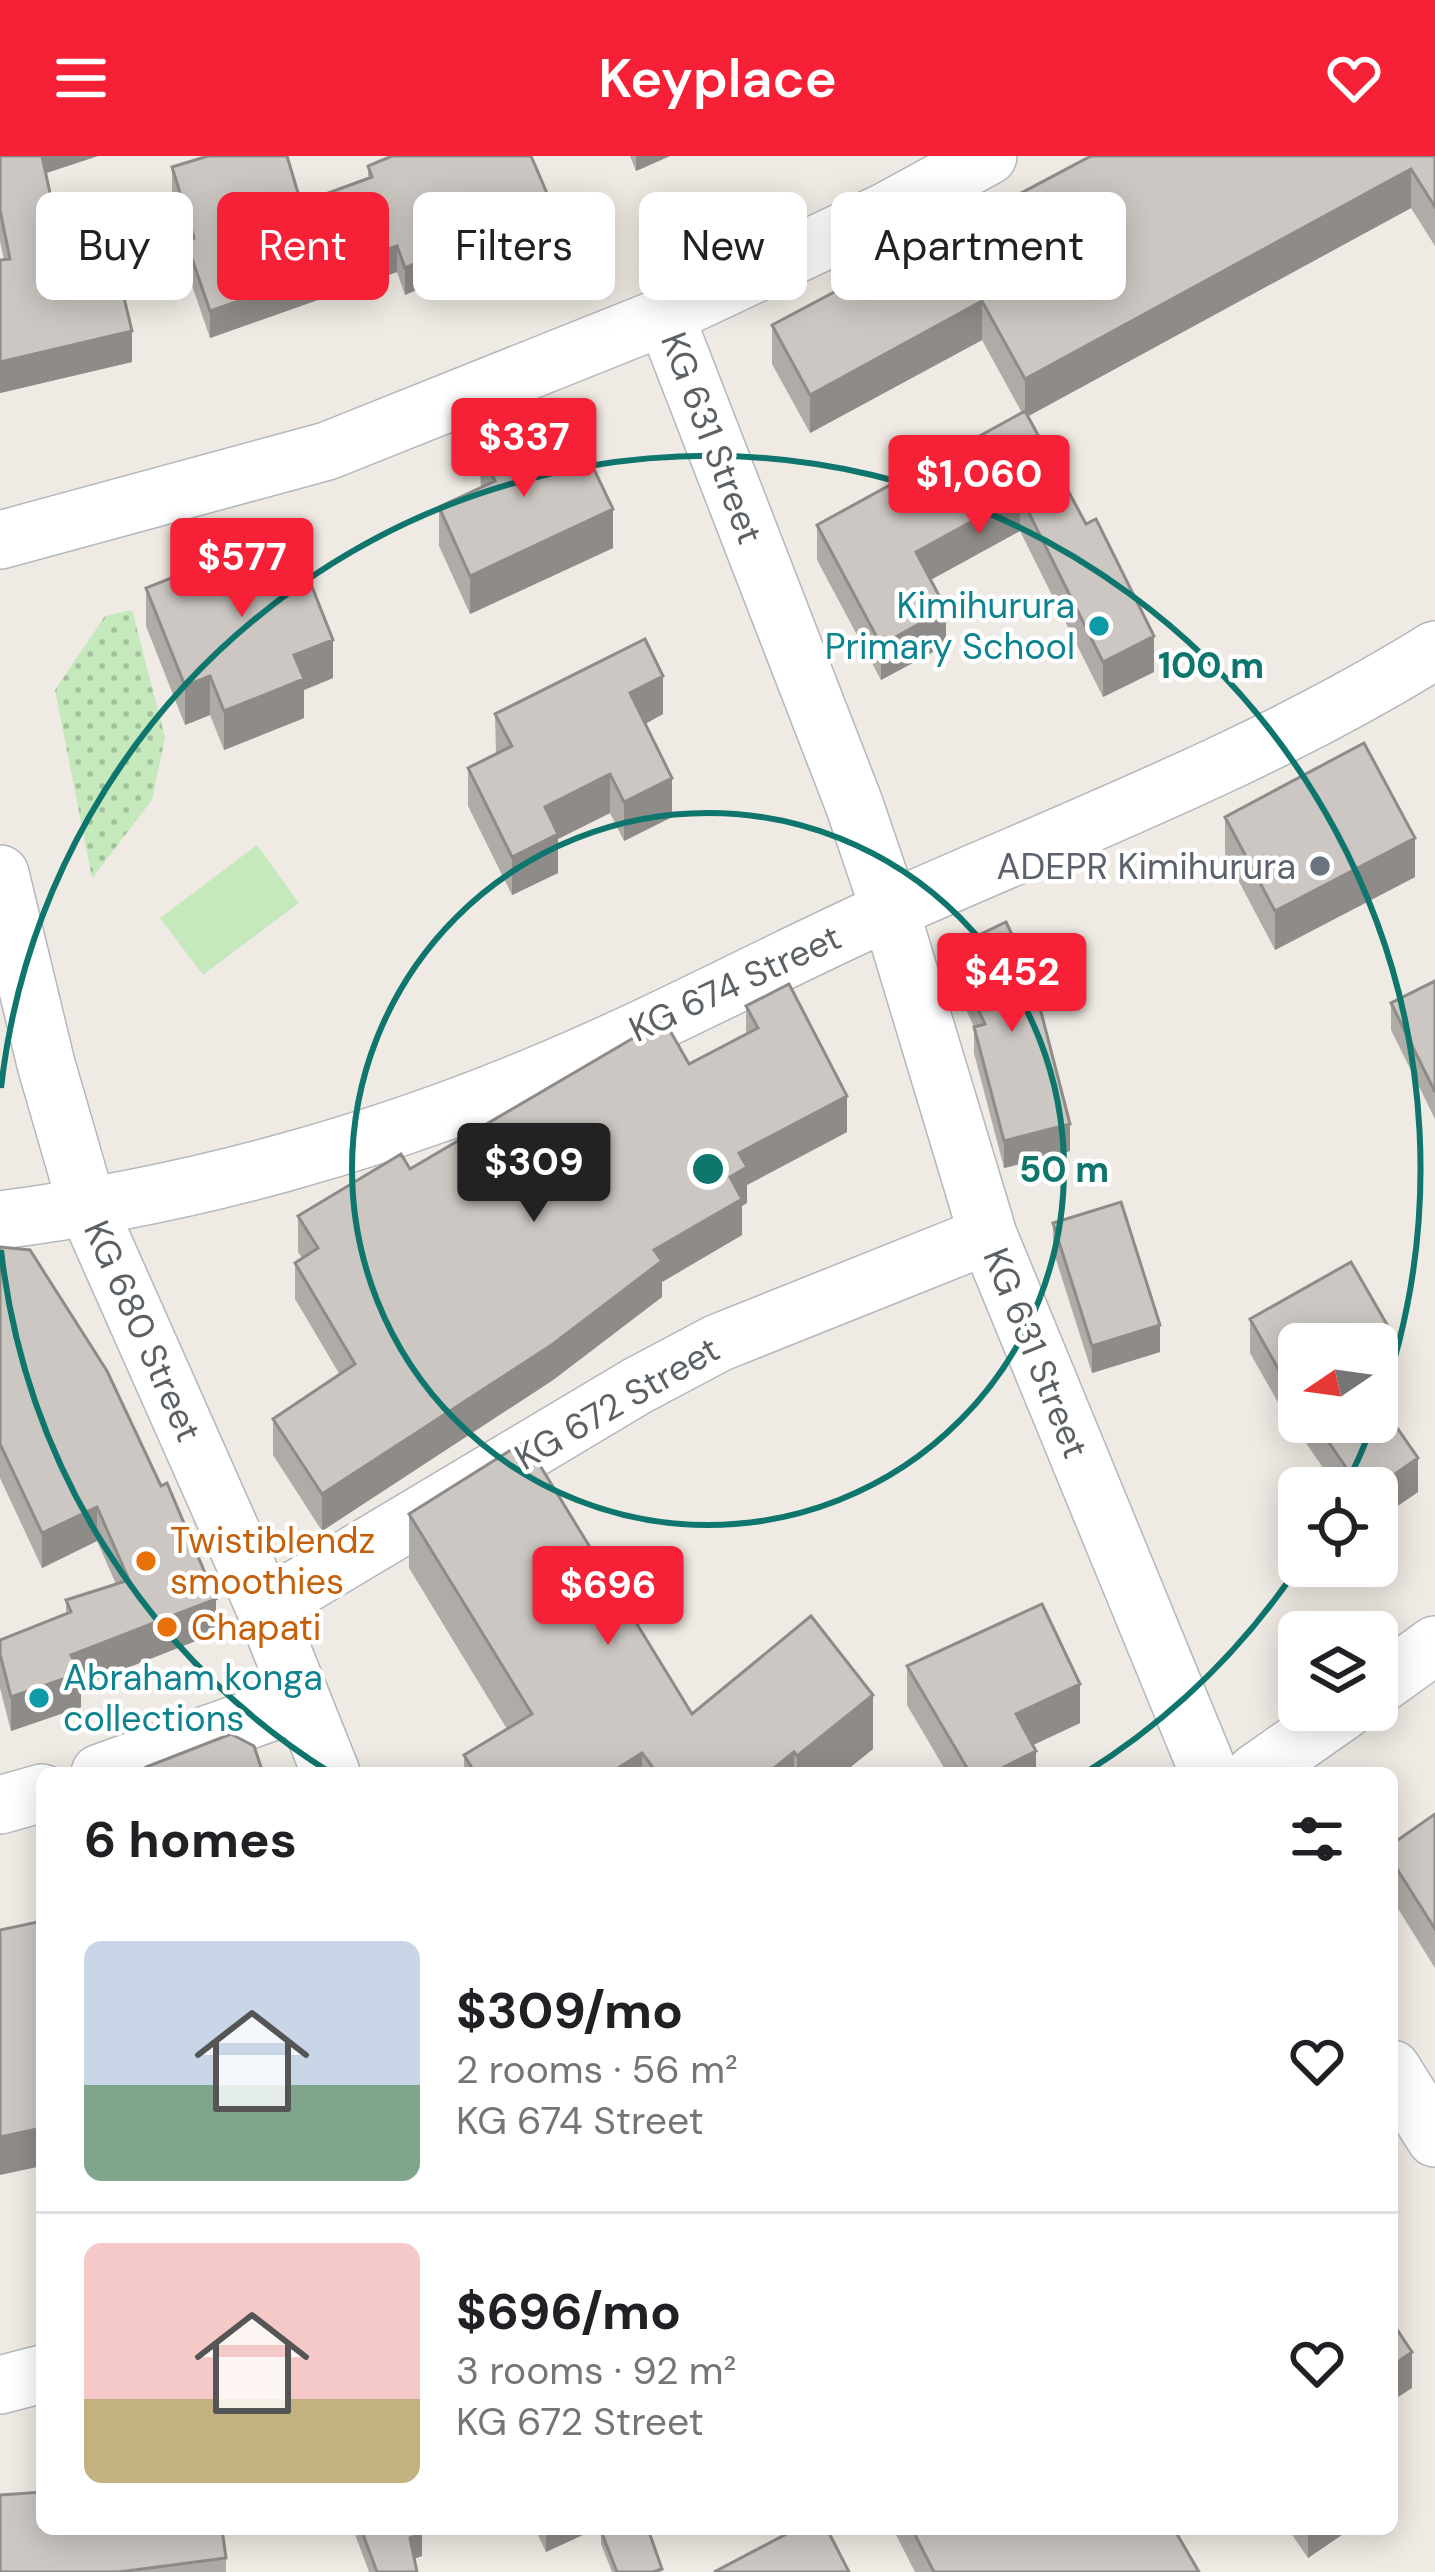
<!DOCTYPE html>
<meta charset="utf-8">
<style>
:root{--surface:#fff;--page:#f6f6f6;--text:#202124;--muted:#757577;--line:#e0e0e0;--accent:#f72137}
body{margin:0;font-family:"DM Sans",sans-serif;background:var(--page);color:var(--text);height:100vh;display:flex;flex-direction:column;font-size:45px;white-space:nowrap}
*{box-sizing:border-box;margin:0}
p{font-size:39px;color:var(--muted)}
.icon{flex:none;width:66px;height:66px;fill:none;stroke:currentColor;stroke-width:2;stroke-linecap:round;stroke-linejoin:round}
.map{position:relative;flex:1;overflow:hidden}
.details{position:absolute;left:36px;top:1611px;width:1362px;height:768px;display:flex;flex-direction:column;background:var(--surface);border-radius:18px;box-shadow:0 6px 30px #0003}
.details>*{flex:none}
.banner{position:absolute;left:36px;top:36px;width:1365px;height:108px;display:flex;gap:24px}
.needle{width:78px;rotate:257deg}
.tools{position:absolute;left:1278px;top:1167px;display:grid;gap:24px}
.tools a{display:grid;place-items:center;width:120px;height:120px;border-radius:18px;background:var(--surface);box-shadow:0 6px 30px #0003;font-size:60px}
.price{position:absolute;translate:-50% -102px;padding:0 27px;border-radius:12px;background:var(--accent);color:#fff;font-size:39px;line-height:78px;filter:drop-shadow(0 3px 6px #0008)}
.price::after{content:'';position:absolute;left:50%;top:72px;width:36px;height:27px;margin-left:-18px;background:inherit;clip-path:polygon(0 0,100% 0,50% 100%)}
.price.current{background:#222;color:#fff}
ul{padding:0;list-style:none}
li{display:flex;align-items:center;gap:36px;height:300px;padding:0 48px}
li+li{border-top:3px solid var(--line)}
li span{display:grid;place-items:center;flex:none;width:336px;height:240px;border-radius:18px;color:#555}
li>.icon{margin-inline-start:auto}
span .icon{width:144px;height:144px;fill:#fffc;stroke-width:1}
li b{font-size:51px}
h2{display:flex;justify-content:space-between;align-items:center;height:144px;padding:0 48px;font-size:51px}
.tag{padding:0 42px;border-radius:18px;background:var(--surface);box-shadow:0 6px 30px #0003;font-size:42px;line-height:108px}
.tag.current{background:var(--accent);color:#fff}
header{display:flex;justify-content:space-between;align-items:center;height:156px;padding:0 48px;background:var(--accent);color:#fff;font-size:54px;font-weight:600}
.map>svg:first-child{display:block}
.grass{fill:#c5e9bd}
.park{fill:url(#park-dots)}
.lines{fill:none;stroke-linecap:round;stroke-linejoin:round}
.street-casing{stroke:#b4b7bb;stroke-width:60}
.street{stroke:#fff;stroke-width:57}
.wall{fill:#afaba7}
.shaded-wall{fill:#8f8b88}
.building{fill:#ccc7c2;stroke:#8f8b88;stroke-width:3}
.ring{fill:none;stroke:#0f766e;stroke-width:6}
.culture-dot{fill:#0f9aa8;stroke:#fff;stroke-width:4.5}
.worship-dot{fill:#6b7280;stroke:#fff;stroke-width:4.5}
.food-dot{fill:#e8710a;stroke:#fff;stroke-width:4.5}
.labels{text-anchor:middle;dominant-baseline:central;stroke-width:9;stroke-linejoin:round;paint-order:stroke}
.street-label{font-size:36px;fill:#5b6165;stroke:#fff}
.culture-label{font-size:36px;fill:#0d838f;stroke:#fff;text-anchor:end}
.worship-label{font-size:36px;fill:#5b616d;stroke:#fff;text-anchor:end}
.food-label{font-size:36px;fill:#c56008;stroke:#fff;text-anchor:start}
.centre{fill:#0f766e;stroke:#fff;stroke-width:6}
.ring-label{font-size:36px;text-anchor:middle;font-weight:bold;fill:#0f766e;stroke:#fff;stroke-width:9;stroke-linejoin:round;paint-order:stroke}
</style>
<header><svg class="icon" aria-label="menu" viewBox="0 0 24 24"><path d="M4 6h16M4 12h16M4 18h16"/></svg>Keyplace<svg class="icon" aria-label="heart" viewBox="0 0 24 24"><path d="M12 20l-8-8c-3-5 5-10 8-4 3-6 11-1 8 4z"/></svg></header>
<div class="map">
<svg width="1435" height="2416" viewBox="0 0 1435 2416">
<defs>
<pattern id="park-dots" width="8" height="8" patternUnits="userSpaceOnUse" patternTransform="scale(3)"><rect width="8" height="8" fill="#c5e9bd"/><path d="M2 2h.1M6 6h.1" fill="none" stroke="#a3c09d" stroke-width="1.8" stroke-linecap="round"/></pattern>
</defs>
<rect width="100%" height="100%" fill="#efeae3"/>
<path class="grass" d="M 257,689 L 299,747 L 203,819 L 160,762 Z"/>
<path class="park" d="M 132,454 L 165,581 L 152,644 L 92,722 L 55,534 L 105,460 Z"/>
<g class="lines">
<g class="street-casing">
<path id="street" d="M 665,160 L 854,648 L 890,754 L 988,1079 L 1209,1617
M 0,384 L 327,295 L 665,160 L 887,55 L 988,0
M 0,718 L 46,908 L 88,1053 L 265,1452 L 331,1617
M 0,1064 C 188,1040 376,988 550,914 C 667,865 779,804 895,752 C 1077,671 1265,600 1435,494
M 265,1452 L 637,1230 L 718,1187 L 988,1079
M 1377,1531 L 1435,1489
M 100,1617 L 299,1546
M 1255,1617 L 1345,1554
M 0,1649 L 42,1637
M 1392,1913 L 1435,1982
M 0,2229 L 42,2218"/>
</g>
<use href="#street" class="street"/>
</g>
<path class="wall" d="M 0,0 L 98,0 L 46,17 L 62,93 L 132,206 L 0,237 L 0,104 L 4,104 L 0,85 Z
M 630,0 L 670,0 L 636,15 Z
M 1435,0 L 1435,90 L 1411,52 L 1028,260 L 1154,516 L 1103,541 L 1020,375 L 930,424 L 946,489 L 881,524 L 817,404 L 817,369 L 1022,257 L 982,184 L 810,277 L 772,208 L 772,169 Z
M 368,10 L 552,76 L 405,139 L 397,116 L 210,182 L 186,112 L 187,85 L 172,38 L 172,11 L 301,47 L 368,22 Z
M 479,291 L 613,392 L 470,458 L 439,390 L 439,351 L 481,332 Z
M 146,432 L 333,522 L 304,534 L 304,562 L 224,594 L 210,559 L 185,569 L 146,470 Z
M 495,558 L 663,558 L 645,568 L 672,661 L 624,685 L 610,657 L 558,683 L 558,717 L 512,739 L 468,650 L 468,612 L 496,598 Z
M 1225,661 L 1415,721 L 1275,794 L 1225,699 Z
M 950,793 L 1070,995 L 1004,1012 L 974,897 L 974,871 L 950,819 Z
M 1435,825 L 1435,963 L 1391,874 L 1391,847 Z
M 746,850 L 847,976 L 747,1029 L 747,1047 L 742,1050 L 742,1079 L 662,1126 L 662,1141 L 553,1224 L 322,1375 L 273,1299 L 273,1263 L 340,1219 L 295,1143 L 295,1107 L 302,1102 L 298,1096 L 298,1060 L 410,1013 L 689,908 L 746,878 Z
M 1053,1067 L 1160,1196 L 1092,1217 L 1053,1094 Z
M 0,1091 L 216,1477 L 81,1530 L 81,1551 L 11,1575 L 0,1532 L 0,1484 L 66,1458 L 66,1444 L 116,1428 L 97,1385 L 42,1412 L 0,1322 Z
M 1351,1106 L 1397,1186 L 1397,1220 L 1377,1231 L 1377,1188 L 1299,1188 L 1299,1266 L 1377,1266 L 1377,1243 L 1418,1302 L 1418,1336 L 1377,1364 L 1377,1332 L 1337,1332 L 1299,1277 L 1296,1278 L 1250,1197 L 1250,1163 Z
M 409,1358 L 692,1558 L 873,1593 L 843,1617 L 464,1617 L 464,1599 L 507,1573 L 409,1412 Z
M 907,1510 L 1080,1567 L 1033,1589 L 1036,1617 L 947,1617 L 907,1549 Z
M 1435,1658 L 1435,1812 L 1392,1743 L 1392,1688 Z
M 353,2373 L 420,2373 L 422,2400 L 414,2403 L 417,2416 L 369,2416 Z
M 535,2373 L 587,2373 L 587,2377 L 546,2396 Z
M 893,2373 L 1174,2373 L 1199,2416 L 915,2416 Z
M 1288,2373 L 1349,2373 L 1349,2374 L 1308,2402 Z
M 601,2375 L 662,2416 L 612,2416 L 601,2388 Z
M 226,2402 L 226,2416 L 0,2416 Z"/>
<path class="shaded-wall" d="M 40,0 L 98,0 L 40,19 Z
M 636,0 L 670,0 L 636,15 Z
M 1411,13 L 1411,52 L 1025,262 L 1025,223 Z
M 552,49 L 552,76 L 405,139 L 405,112 Z
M 397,90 L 397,116 L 210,182 L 210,155 Z
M 982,145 L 982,184 L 810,277 L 810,239 Z
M 132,175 L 132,206 L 0,237 L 0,206 Z
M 1020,339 L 1020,375 L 916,432 L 916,396 Z
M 613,353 L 613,392 L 470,458 L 470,420 Z
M 946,453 L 946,489 L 881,524 L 881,489 Z
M 1154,480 L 1154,516 L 1103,541 L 1103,506 Z
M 333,484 L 333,522 L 304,534 L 304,562 L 224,594 L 224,555 L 294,499 Z
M 210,520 L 210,559 L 185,569 L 185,530 Z
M 663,520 L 663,558 L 630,576 L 630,537 Z
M 610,618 L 610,657 L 558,683 L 558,717 L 512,739 L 512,701 L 545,651 Z
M 672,622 L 672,661 L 624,685 L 624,646 Z
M 1415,682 L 1415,721 L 1275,794 L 1275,755 Z
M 847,940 L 847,976 L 747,1029 L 747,1047 L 742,1050 L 742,1079 L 662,1126 L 662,1141 L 553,1224 L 322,1375 L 322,1338 L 730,1021 L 739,997 Z
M 1070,968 L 1070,995 L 1004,1012 L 1004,985 Z
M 1160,1169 L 1160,1196 L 1092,1217 L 1092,1190 Z
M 1397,1186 L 1397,1220 L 1377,1231 L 1377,1197 Z
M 1299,1243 L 1299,1277 L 1296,1278 L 1296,1244 Z
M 1418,1302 L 1418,1336 L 1377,1364 L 1377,1332 L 1375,1332 Z
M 97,1351 L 97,1385 L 42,1412 L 42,1377 Z
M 216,1443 L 216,1477 L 81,1530 L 81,1551 L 11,1575 L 11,1541 L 71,1499 Z
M 1080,1528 L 1080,1567 L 1016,1597 L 1016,1558 Z
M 873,1539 L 873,1593 L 843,1617 L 797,1617 L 797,1600 Z
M 1036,1595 L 1036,1617 L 992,1617 Z
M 794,1596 L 794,1617 L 768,1617 Z
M 642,1597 L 642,1617 L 610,1617 Z
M 42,1972 L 42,2010 L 0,2019 L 0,1981 Z
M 1412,2196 L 1412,2232 L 1392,2245 L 1392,2210 Z
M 549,2373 L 587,2373 L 587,2377 L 546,2396 L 546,2374 Z
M 1308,2373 L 1349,2373 L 1349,2374 L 1308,2402 Z
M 422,2377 L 422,2400 L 410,2404 L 410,2382 Z"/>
<path class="building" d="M 0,0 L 42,0 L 62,93 L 110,84 L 132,175 L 0,206 L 0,104 L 10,103 L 0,54 Z
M 208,0 L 287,0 L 301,47 L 372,21 L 368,10 L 392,0 L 531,0 L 552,49 L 405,112 L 397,90 L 210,155 L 186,85 L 194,82 L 172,11 Z
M 1091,0 L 1435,0 L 1435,51 L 1411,13 L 1025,223 L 982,145 L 810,239 L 772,169 Z
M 1025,255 L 1086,368 L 1096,363 L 1154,480 L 1103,506 L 1020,339 L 916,396 L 946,453 L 881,489 L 817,369 Z
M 530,268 L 544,298 L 579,282 L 613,353 L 470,420 L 439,351 L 495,325 L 479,291 Z
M 290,375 L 333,484 L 294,499 L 304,523 L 224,555 L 210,520 L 185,530 L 146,432 Z
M 645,483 L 663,520 L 630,537 L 672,622 L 624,646 L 610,618 L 545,651 L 558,678 L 512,701 L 468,612 L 512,590 L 495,558 Z
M 1364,587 L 1415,682 L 1275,755 L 1225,661 Z
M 1006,766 L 1032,821 L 1070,968 L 1004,985 L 974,871 L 985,868 L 950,793 Z
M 1435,825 L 1435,936 L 1391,847 Z
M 789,828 L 847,940 L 739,997 L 747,1011 L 730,1021 L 742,1043 L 654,1094 L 662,1105 L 553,1188 L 322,1338 L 273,1263 L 355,1208 L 295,1107 L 318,1092 L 298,1060 L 401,998 L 410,1013 L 664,864 L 689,908 L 758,872 L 746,850 Z
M 1121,1046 L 1160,1169 L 1092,1190 L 1053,1067 Z
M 0,1091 L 30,1094 L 107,1215 L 161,1330 L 167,1327 L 216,1443 L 71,1499 L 81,1517 L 11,1541 L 0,1498 L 0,1484 L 71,1456 L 66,1444 L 129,1424 L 97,1351 L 42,1377 L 0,1288 Z
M 1351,1106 L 1397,1186 L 1377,1197 L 1377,1188 L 1299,1188 L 1299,1243 L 1296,1244 L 1250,1163 Z
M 1377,1243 L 1418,1302 L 1375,1332 L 1360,1332 L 1315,1266 L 1377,1266 Z
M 525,1285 L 692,1558 L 811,1460 L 873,1539 L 797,1600 L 794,1596 L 768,1617 L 657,1617 L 642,1597 L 610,1617 L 475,1617 L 464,1599 L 532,1558 L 409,1358 Z
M 1042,1448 L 1080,1528 L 1016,1558 L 1036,1595 L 992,1617 L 970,1617 L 907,1510 Z
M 231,1578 L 254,1590 L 263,1617 L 138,1617 L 146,1611 Z
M 1435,1658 L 1435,1773 L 1392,1705 L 1392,1688 Z
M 42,1765 L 42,1972 L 0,1981 L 0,1774 Z
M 1392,2166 L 1412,2196 L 1392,2210 Z
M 42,2336 L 42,2373 L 222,2373 L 226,2402 L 119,2416 L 0,2416 L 0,2339 Z
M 361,2373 L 420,2373 L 422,2377 L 410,2382 L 417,2416 L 377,2416 Z
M 606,2373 L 648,2373 L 662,2413 L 653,2416 L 617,2416 L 601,2375 Z
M 796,2373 L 827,2373 L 849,2416 L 714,2416 Z
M 912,2373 L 1174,2373 L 1199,2416 L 934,2416 Z"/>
<g class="ring">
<circle cx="708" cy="1013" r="356"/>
<path d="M1373 1268A712 712 0 0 1 1345 1331M1298 1411A712 712 0 0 1 1085 1617M331 1617A712 712 0 0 1 1 1094M1 932A712 712 0 1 1 1377 1257"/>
</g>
<g class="culture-dot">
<circle cx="1099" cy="470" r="12"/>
<circle cx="39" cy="1542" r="12"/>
</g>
<circle class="worship-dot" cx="1320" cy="710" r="12"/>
<g class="food-dot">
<circle cx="146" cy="1405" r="12"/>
<circle cx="167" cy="1471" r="12"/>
</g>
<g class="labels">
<g class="street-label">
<text transform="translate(712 282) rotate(69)">KG 631 Street</text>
<text transform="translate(735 827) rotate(-25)">KG 674 Street</text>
<text transform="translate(143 1175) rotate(66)">KG 680 Street</text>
<text transform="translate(1036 1197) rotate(68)">KG 631 Street</text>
<text transform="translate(617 1247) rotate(-30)">KG 672 Street</text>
</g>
<g class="culture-label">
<text x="1075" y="449">Kimihurura<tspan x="1075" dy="41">Primary School</tspan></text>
<text x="63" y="1521" text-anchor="start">Abraham konga<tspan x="63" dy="41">collections</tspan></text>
</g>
<g class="worship-label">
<text x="1296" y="710">ADEPR Kimihurura</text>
</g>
<g class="food-label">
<text x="170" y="1384">Twistiblendz<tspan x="170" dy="41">smoothies</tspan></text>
<text x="191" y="1471">Chapati</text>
</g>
</g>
<circle cx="708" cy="1013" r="18" class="centre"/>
<g class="ring-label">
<text x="1211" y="522">100 m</text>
<text x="1064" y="1026">50 m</text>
</g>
</svg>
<div class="tools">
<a><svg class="needle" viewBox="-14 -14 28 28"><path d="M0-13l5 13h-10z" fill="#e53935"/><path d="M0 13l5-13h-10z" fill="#757577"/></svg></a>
<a><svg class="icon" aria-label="locate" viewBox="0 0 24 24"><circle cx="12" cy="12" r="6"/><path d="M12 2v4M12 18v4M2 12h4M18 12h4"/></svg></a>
<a><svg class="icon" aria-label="layers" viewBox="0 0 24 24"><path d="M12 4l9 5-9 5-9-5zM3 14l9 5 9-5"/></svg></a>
</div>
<b class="price" style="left:524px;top:344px">$337</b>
<b class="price" style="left:979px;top:381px">$1,060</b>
<b class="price" style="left:242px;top:464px">$577</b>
<b class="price" style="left:1012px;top:879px">$452</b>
<b class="price current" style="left:534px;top:1069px">$309</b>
<b class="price" style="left:608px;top:1492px">$696</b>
<div class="banner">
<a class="tag">Buy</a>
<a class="tag current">Rent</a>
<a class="tag">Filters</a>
<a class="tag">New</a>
<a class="tag">Apartment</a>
</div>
<section class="details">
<h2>6 homes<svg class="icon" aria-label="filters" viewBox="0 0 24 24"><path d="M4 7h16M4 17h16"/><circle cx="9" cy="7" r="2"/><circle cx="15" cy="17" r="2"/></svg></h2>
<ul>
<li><span style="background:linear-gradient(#c9d6e8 60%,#7fa58c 0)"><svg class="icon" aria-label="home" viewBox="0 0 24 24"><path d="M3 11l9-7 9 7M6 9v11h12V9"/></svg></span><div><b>$309/mo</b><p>2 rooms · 56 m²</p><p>KG 674 Street</p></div><svg class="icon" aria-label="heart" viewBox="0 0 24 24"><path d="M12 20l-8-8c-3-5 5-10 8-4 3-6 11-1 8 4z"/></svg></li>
<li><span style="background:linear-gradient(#f6c9c9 65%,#c2b280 0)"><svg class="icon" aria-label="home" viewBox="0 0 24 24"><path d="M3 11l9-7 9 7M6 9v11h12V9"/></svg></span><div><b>$696/mo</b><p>3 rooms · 92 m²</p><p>KG 672 Street</p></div><svg class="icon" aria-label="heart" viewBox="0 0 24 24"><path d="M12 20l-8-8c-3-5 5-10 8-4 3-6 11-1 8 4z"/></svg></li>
</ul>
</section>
</div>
